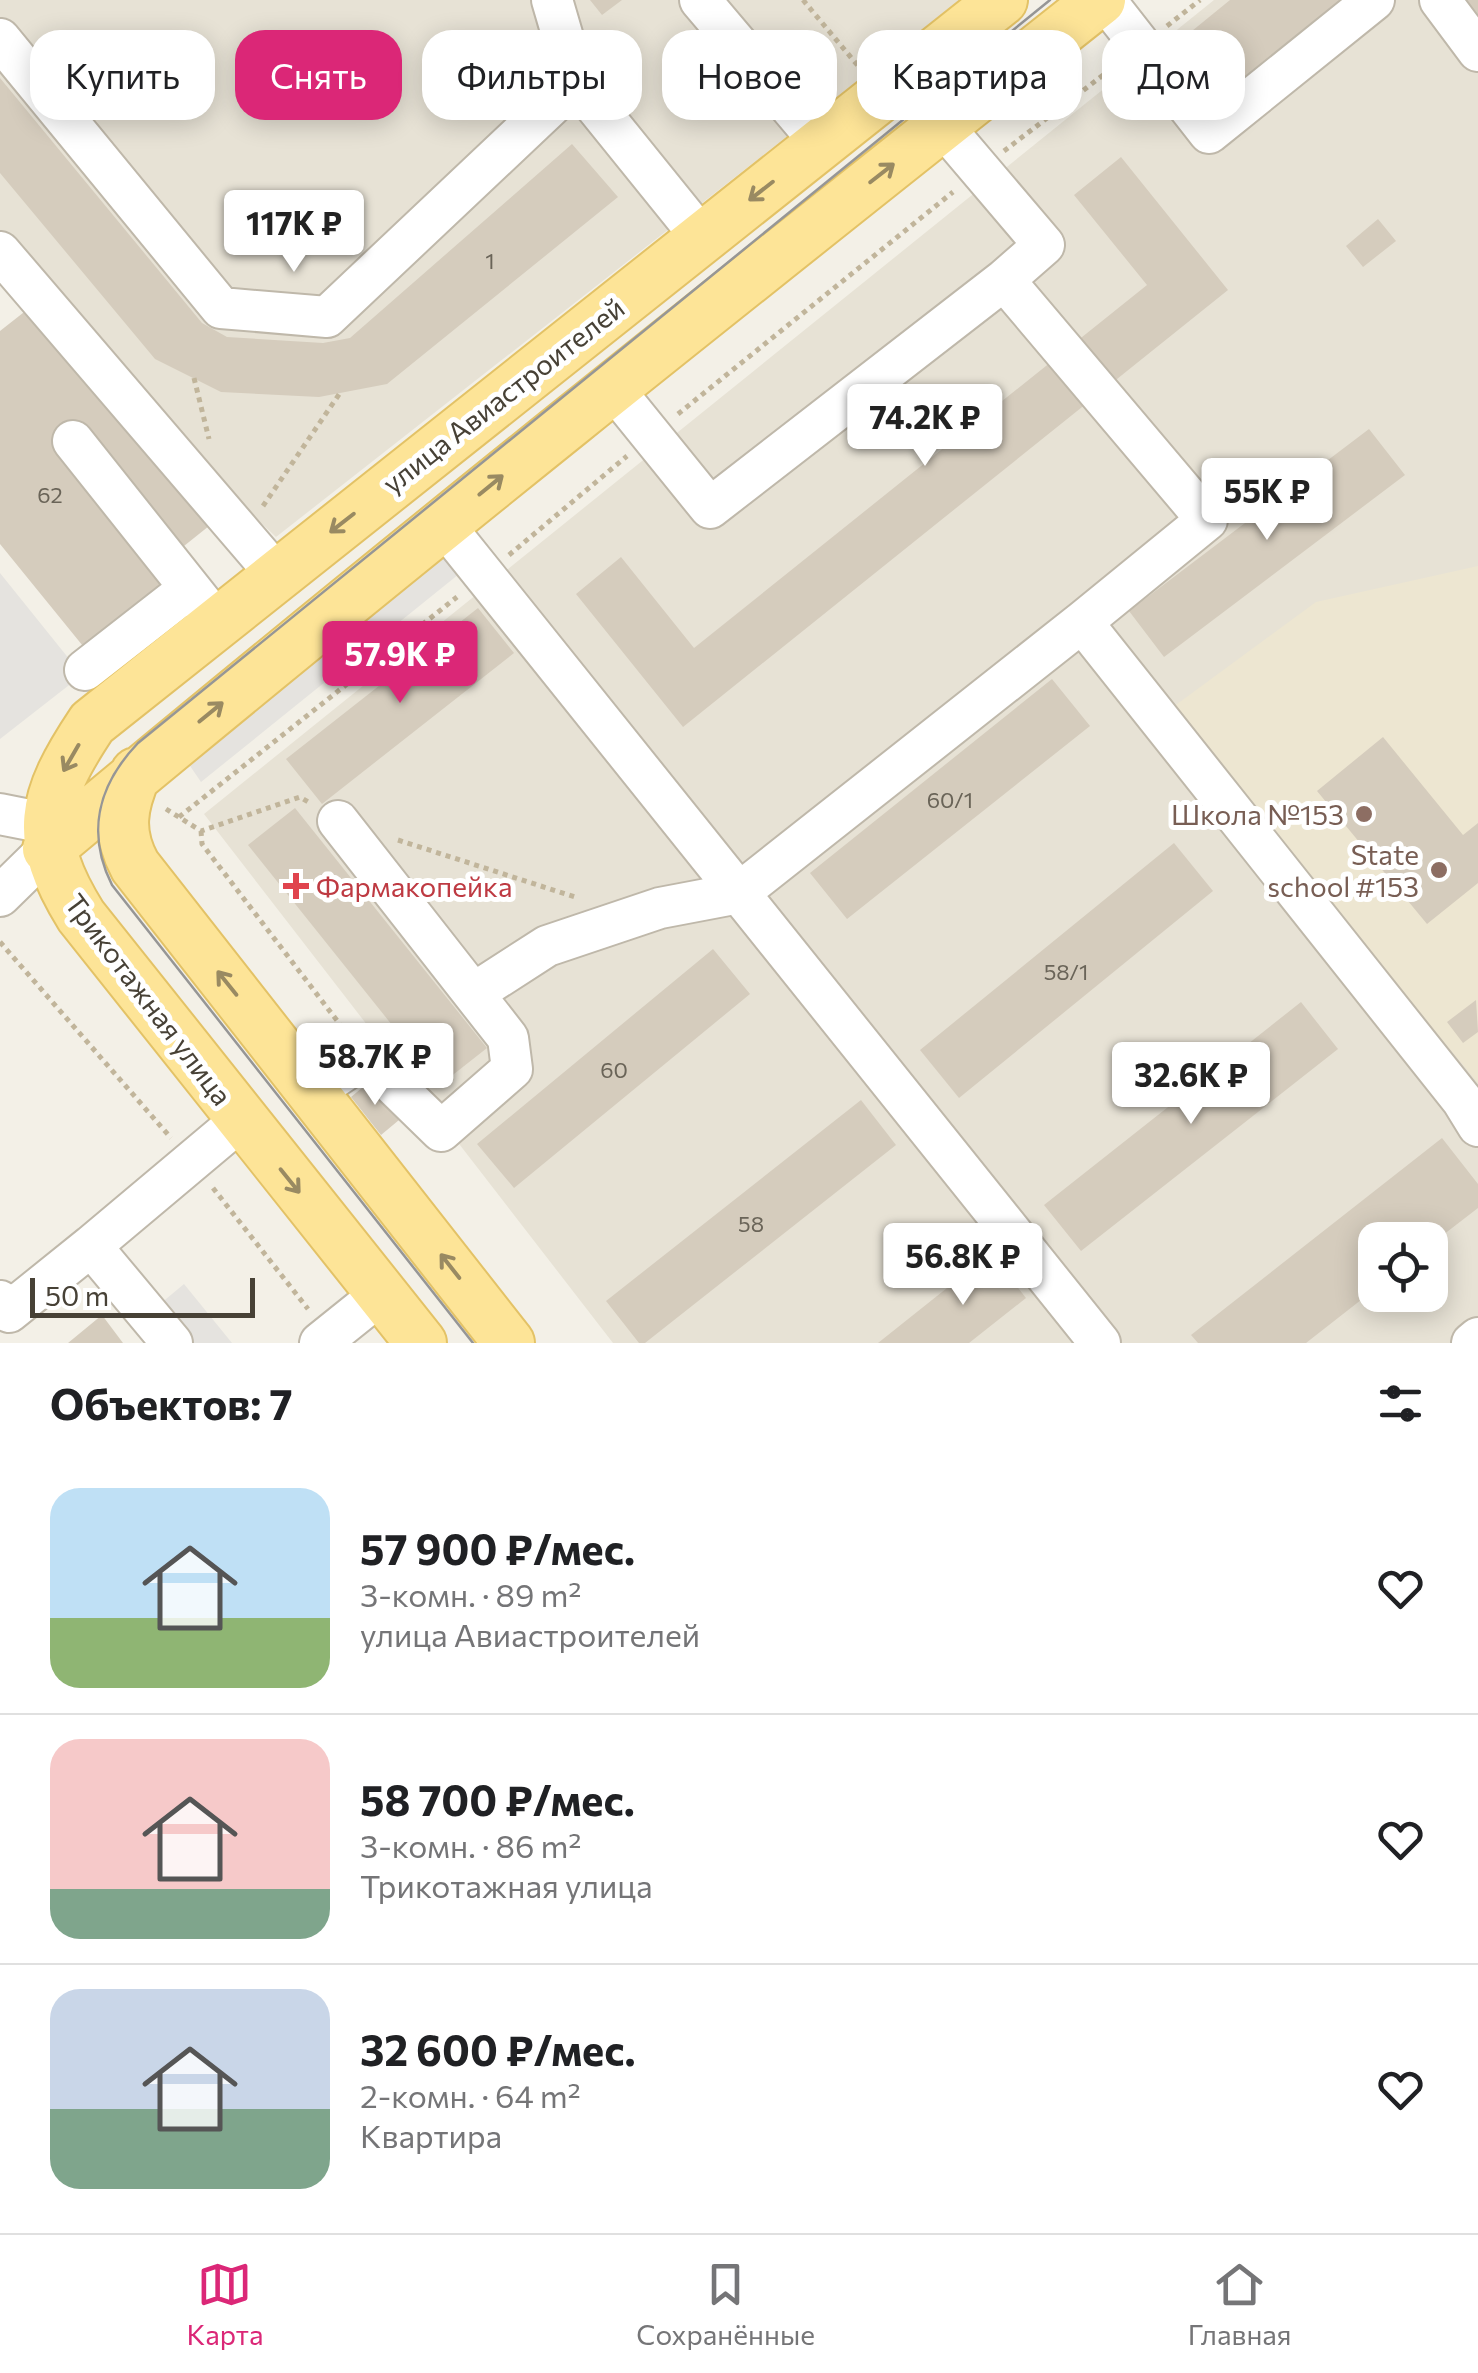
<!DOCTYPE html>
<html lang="ru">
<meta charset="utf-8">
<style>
:root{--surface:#fff;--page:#f6f6f6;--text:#202124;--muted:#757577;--line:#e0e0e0;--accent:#db2777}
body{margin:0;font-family:Commissioner,sans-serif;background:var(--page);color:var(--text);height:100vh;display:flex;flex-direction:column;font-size:38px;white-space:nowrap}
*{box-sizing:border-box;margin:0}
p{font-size:32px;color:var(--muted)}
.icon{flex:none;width:55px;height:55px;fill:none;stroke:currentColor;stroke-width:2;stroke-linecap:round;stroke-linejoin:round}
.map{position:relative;height:1343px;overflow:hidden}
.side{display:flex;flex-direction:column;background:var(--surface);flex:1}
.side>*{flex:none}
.banner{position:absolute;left:30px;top:30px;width:1420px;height:90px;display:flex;gap:20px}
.fabs{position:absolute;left:1358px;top:1222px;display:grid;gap:20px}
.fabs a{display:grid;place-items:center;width:90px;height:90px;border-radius:20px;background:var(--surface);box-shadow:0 5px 25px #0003;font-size:50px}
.scale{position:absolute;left:30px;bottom:25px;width:225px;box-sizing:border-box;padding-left:10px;border:5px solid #474136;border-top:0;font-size:28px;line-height:35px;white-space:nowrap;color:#474136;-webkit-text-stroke:8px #fff;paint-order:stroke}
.price{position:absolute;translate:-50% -85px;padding:0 22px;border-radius:10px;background:#fff;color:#222;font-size:32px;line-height:65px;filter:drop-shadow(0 2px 5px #0008)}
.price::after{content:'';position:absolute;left:50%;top:60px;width:30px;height:22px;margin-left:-15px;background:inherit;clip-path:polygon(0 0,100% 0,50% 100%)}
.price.selected{background:var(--accent);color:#fff}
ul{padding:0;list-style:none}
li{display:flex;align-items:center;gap:30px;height:250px;padding:0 50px}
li+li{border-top:2px solid var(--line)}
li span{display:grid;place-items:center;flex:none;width:280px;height:200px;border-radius:30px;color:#555}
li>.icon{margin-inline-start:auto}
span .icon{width:120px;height:120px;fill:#fffc;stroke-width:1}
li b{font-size:42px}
h2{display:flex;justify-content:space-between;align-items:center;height:120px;padding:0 50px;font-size:42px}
.chip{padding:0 35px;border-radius:30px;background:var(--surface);box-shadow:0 5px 25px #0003;font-size:35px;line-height:90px}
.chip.selected{background:var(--accent);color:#fff}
.dock{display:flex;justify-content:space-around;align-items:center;height:140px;border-top:2px solid var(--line);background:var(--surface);font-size:28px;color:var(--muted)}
.dock a{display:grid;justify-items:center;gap:5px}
.dock .selected{color:var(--accent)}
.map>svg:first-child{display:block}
.residential{fill:#e7e2d5;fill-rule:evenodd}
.education{fill:#ede6d1}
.parking{fill:#e5e3df}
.building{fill:#d5ccbd}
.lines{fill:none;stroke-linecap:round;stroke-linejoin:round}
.minor-casing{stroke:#bfb8aa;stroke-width:44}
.major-casing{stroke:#e3c266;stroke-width:54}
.path{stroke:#c1b59b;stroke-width:5;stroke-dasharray:5 5;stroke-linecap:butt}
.minor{stroke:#fff;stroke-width:40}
.major{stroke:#fde497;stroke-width:50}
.tram{stroke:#969696;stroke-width:2.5}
.oneway{stroke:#998a62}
.education-dot{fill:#8d6e63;stroke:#fff;stroke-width:4}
.health-dot{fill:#e0444e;stroke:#fff;stroke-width:4}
.labels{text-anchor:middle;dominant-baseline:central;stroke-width:10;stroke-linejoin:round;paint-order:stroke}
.number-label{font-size:22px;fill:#6a6458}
.street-label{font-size:28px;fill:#474136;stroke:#fff}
.education-label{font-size:28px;fill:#785e54;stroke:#fff;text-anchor:end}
.health-label{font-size:28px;fill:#be3a42;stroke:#fff;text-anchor:start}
</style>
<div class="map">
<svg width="1478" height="1343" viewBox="0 0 1478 1343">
<rect width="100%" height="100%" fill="#f3f0e7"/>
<path class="residential" d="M 0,0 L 961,0 L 276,537 L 0,274 Z
M 1214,0 L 1478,0 L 1478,1343 L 613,1343 L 204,814 ZM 1375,1240 L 1430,1240 L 1430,1295 L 1375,1295 Z"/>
<path class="education" d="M 1478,566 L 1478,1083 L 1169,710 L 1316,602 Z"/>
<path class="parking" d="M 443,553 L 459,574 L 201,782 L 186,760 Z
M 0,573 L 82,675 L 0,739 Z
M 184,1284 L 232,1343 L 172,1343 L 148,1314 Z"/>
<path class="building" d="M 590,0 L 622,0 L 602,15 Z
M 1230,0 L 1345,0 L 1219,97 L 1176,44 Z
M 1459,0 L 1478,0 L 1478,23 Z
M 0,78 L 202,323 L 227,337 L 323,343 L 350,338 L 572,144 L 618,197 L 387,384 L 319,397 L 221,392 L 155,359 L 0,173 Z
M 1121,157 L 1228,290 L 683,727 L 576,594 L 621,557 L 694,648 L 1147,285 L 1074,195 Z
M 1378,219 L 1396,241 L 1363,267 L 1346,246 Z
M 28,309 L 209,526 L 179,550 L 171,583 L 87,651 L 0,544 L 0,331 Z
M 1369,429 L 1405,475 L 1164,657 L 1129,611 Z
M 478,608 L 514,653 L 322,804 L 286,759 Z
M 1052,679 L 1090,726 L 847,919 L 810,873 Z
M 1383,737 L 1463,835 L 1478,823 L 1478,883 L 1427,924 L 1317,791 Z
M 295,808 L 487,1048 L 440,1085 L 248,845 Z
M 1174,843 L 1213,891 L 959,1098 L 920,1050 Z
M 713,949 L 750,994 L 514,1188 L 477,1144 Z
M 1476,1000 L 1478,1032 L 1463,1043 L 1447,1022 Z
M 1301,1002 L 1338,1049 L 1081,1251 L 1044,1205 Z
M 369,1082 L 399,1120 L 381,1135 L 351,1097 Z
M 861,1100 L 896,1145 L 645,1343 L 639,1343 L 606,1301 Z
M 1442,1138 L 1478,1184 L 1478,1208 L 1430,1245 L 1430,1240 L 1375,1240 L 1375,1289 L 1306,1343 L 1198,1343 L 1191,1335 Z
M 991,1253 L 1026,1298 L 969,1343 L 878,1343 Z
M 102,1315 L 123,1343 L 68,1343 Z"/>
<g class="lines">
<g class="minor-casing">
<path id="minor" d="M 552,0 L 576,82 L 702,238
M 700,0 L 821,143
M 1105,0 L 1209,133 L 1374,0
M 1440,0 L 1478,51
M 0,39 L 221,308 L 327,317 L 576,82
M 942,125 L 1044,245 L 1004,280 L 1207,520 L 1082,622 L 1462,1100 L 1478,1126
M 0,252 L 277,575
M 612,387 L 710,508 L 1004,280
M 73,441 L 217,622
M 444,525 L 1100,1343
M 85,670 L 190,588
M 0,814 L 50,824
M 0,896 L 48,849
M 474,993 L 547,946 L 660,908 L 739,893 L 1082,622
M 314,1091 L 365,1057 L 441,1131 L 512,1069 L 508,1038 L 338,821
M 91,1246 L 241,1120
M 0,1301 L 9,1312 L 91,1246 L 172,1343
M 320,1343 L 381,1294
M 1472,1343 L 1478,1338"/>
</g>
<g class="major-casing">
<path id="major" d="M 136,773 C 121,807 117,833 135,866 L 509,1343
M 48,849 C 394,560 747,280 1100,0
M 421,1343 L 81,916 C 32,837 42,798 92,723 L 1002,0"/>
</g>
<path class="path" d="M 803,0 L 859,67
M 1167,26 L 1200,0
M 1004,151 L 1115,66
M 194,378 L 209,439
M 678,414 L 953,192
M 263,506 L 340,393
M 509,555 L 627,456
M 166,809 L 201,831 L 300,797 L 310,803
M 179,817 L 457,597
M 201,831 L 202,844 L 345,1031
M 398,840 L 578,898
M 0,942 L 171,1138
M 213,1188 L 308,1309"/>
<use href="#minor" class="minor"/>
<use href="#major" class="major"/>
<path class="tram" d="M 473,1343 L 112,885 C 86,833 98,785 138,743 L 1050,0"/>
</g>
<defs><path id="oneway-shaft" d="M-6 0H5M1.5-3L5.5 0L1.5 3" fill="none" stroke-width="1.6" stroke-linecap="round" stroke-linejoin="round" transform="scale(2.5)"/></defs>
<g class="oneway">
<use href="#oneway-shaft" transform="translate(882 173) rotate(-38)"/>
<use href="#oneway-shaft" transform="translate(761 191) rotate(142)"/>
<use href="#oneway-shaft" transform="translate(491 485) rotate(-39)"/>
<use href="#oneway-shaft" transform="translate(342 523) rotate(142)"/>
<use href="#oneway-shaft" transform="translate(211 712) rotate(-39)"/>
<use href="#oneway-shaft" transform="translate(71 758) rotate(120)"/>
<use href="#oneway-shaft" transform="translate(227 983) rotate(-129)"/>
<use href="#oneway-shaft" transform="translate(290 1181) rotate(51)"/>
<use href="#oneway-shaft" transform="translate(450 1266) rotate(-128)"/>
</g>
<g class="education-dot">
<circle cx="1364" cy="814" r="10"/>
<circle cx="1439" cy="870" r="10"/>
</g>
<path class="health-dot" d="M291 871h10v10h10v10h-10v10h-10v-10h-10v-10h10z"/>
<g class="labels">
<g class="number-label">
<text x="490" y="260">1</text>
<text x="50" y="494">62</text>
<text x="950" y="799">60/1</text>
<text x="1066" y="971">58/1</text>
<text x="614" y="1069">60</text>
<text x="751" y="1223">58</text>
</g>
<g class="street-label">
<text transform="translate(503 395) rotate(-38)">улица Авиастроителей</text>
<text transform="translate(149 999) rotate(53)">Трикотажная улица</text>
</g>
<g class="education-label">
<text x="1344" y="814">Школа №153</text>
<text x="1419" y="854">State<tspan x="1419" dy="32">school #153</tspan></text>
</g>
<g class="health-label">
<text x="316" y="886">Фармакопейка</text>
</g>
</g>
</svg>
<div class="fabs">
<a><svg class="icon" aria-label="locate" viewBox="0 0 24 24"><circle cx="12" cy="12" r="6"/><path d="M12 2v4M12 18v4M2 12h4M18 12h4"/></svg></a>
</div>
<div class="scale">50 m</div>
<b class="price" style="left:294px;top:275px">117K ₽</b>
<b class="price" style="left:925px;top:469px">74.2K ₽</b>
<b class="price" style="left:1267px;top:543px">55K ₽</b>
<b class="price selected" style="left:400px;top:706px">57.9K ₽</b>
<b class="price" style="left:375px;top:1108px">58.7K ₽</b>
<b class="price" style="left:1191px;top:1127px">32.6K ₽</b>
<b class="price" style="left:963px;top:1308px">56.8K ₽</b>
<div class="banner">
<a class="chip">Купить</a>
<a class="chip selected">Снять</a>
<a class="chip">Фильтры</a>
<a class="chip">Новое</a>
<a class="chip">Квартира</a>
<a class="chip">Дом</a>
</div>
</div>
<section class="side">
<h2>Объектов: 7<svg class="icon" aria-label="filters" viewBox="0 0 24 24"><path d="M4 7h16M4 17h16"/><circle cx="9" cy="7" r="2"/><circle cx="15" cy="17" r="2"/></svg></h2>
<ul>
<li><span style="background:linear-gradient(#bfe0f5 65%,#8fb573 0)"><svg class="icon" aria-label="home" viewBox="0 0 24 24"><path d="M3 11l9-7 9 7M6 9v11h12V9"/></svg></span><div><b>57 900 ₽/мес.</b><p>3-комн. · 89 m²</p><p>улица Авиастроителей</p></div><svg class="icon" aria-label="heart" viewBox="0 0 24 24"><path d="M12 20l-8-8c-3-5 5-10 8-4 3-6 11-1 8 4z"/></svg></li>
<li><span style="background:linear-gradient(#f6c9c9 75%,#7fa58c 0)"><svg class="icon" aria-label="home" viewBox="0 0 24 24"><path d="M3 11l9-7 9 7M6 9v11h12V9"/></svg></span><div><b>58 700 ₽/мес.</b><p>3-комн. · 86 m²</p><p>Трикотажная улица</p></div><svg class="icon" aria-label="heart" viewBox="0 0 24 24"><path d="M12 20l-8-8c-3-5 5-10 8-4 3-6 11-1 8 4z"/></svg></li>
<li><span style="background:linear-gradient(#c9d6e8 60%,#7fa58c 0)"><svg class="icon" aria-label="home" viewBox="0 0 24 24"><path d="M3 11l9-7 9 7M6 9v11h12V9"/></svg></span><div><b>32 600 ₽/мес.</b><p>2-комн. · 64 m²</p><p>Квартира</p></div><svg class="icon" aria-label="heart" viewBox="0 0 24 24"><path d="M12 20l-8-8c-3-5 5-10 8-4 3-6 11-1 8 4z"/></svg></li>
</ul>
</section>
<nav class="dock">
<a class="selected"><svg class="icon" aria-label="map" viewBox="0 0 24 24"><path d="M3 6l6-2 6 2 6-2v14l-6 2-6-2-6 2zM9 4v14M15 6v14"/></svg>Карта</a>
<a><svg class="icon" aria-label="saved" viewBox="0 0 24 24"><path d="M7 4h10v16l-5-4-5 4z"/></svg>Сохранённые</a>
<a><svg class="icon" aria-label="home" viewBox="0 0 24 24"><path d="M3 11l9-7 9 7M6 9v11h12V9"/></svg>Главная</a>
</nav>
